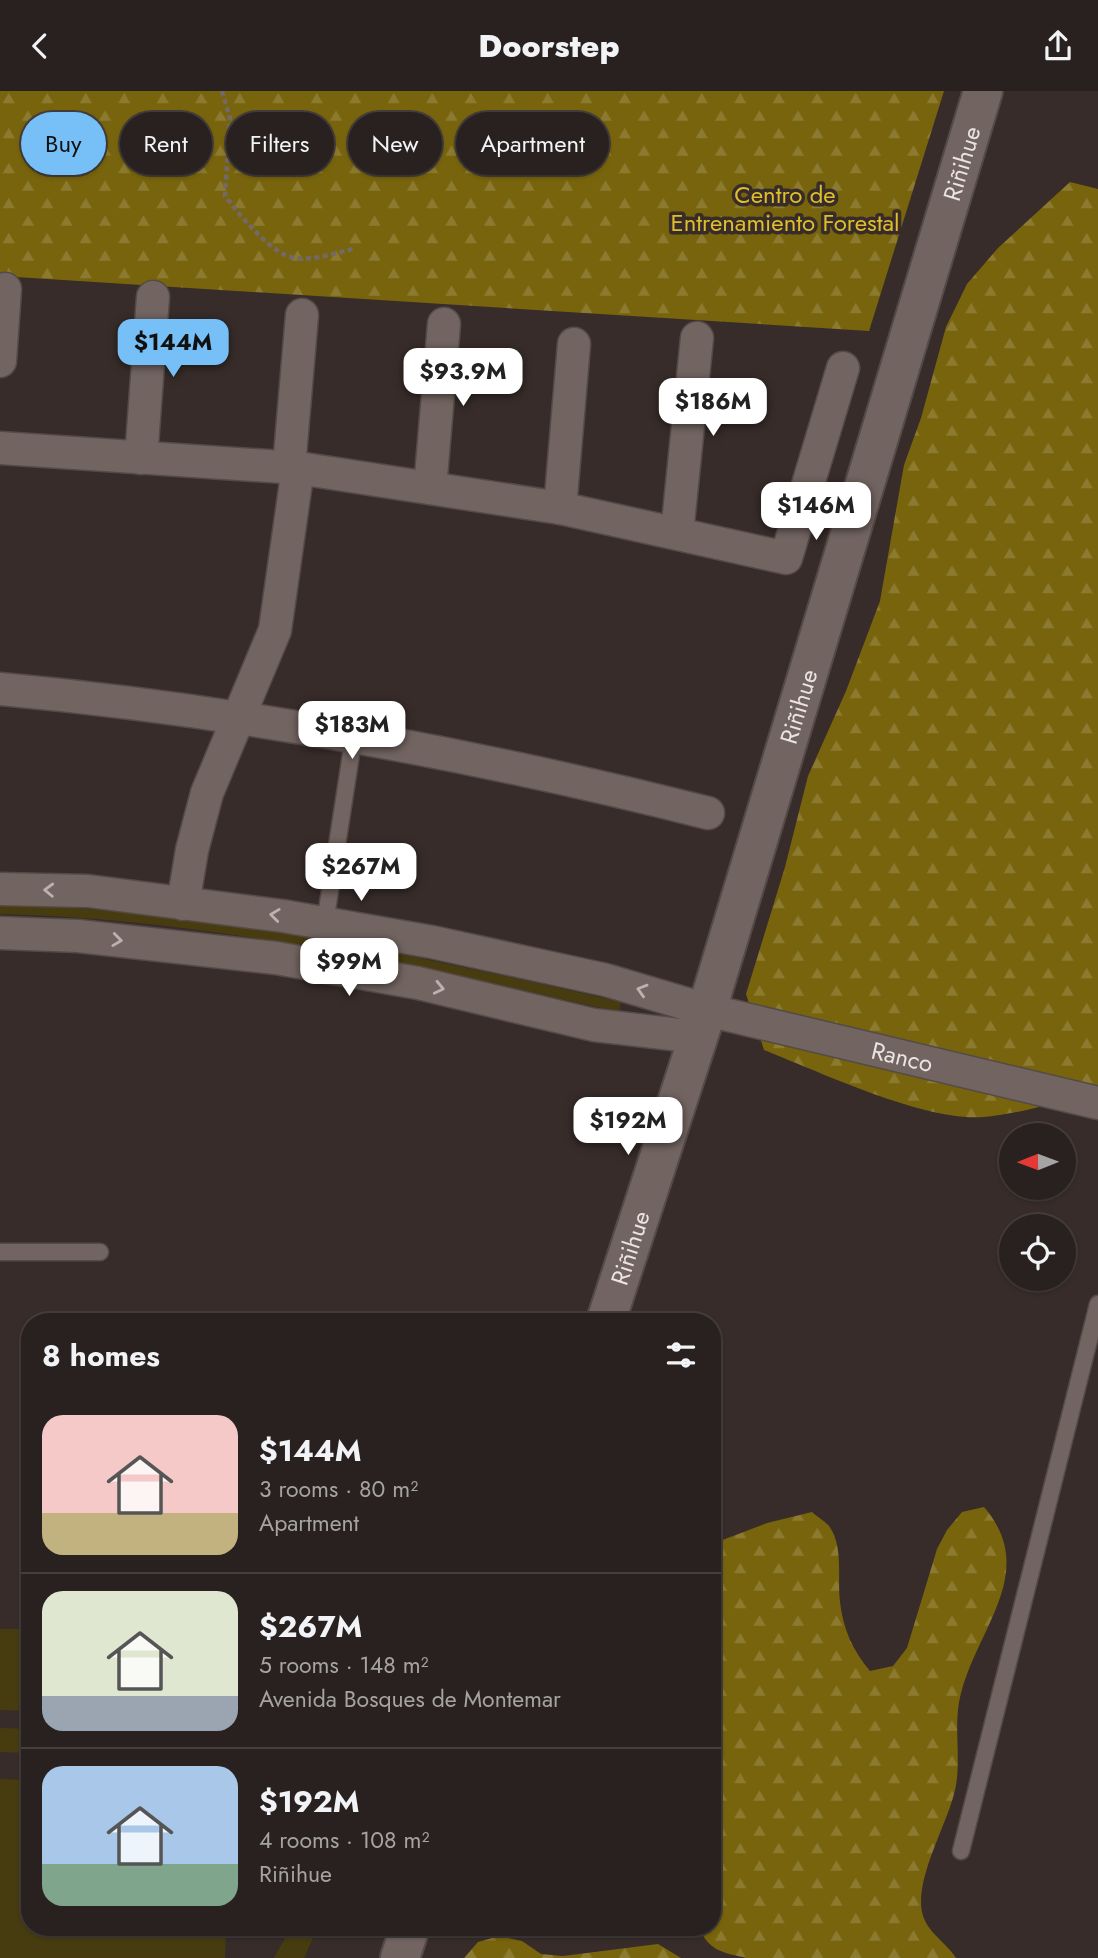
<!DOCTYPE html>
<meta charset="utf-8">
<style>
:root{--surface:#29211f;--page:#352e2c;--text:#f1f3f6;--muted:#a5a3a4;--line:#453e3d;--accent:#76c0f7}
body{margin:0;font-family:Jost,sans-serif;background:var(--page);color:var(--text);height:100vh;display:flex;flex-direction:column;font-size:26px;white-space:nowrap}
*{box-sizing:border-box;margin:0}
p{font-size:23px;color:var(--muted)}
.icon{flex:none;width:38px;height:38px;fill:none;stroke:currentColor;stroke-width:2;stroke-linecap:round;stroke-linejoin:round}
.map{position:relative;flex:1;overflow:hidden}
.sheet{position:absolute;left:21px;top:1222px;width:700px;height:623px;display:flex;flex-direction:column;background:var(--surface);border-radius:28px;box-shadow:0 2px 5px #0004,0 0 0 2px var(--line)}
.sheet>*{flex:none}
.guide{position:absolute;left:21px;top:21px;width:700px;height:63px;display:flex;gap:14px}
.needle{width:46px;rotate:269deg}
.buttons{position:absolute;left:999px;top:1032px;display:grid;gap:14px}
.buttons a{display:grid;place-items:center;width:77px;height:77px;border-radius:50%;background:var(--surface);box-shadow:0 2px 5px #0004,0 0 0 2px var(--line);font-size:35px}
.price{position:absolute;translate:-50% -60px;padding:0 16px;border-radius:14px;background:#fff;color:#222;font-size:23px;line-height:46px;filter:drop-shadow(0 2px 4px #0008)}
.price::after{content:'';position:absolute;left:50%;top:42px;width:21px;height:16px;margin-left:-10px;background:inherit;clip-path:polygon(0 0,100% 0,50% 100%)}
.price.active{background:var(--accent);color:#111}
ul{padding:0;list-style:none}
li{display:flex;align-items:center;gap:21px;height:175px;padding:0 21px}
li+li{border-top:2px solid var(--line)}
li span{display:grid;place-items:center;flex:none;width:196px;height:140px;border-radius:21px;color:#555}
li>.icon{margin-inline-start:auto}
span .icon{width:84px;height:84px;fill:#fffc;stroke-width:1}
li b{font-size:30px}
h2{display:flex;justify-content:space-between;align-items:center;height:84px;padding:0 21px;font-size:30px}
.tag{padding:0 24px;border-radius:32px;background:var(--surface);box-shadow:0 2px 5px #0004,0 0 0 2px var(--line);font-size:24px;line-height:63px}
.tag.active{background:var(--accent);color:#111}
header{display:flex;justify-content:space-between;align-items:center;height:91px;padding:0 21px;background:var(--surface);font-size:32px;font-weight:800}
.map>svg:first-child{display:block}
.green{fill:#473c10}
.forest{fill:url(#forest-firs)}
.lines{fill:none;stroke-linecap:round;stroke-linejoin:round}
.service-casing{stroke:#544a47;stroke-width:19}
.minor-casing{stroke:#544a47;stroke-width:35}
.tertiary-casing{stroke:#544a47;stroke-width:42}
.path{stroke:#736967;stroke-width:4.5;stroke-dasharray:5 3.5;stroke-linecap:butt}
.service{stroke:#726461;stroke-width:16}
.minor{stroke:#726461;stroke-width:32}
.tertiary{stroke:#726461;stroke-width:38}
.oneway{stroke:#bbb1ae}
.labels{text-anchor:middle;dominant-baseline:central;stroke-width:7;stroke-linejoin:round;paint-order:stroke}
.street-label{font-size:24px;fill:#ece4e2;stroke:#372c29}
.park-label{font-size:24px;fill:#dfbe2a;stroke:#372c29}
</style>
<header><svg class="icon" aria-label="back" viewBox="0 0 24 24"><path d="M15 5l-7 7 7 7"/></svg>Doorstep<svg class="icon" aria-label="share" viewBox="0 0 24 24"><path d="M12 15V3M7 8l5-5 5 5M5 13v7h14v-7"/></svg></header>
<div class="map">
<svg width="1098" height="1867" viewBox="0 0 1098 1867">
<defs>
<pattern id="forest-firs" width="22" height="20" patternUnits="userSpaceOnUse" patternTransform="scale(1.75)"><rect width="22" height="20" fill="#78640c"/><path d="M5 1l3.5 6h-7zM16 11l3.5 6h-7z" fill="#8b7a2f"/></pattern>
</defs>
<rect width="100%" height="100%" fill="#372c29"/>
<path class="green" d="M 0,814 C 211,818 416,865 621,911 L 619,921 C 416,875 210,828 0,823 Z
M 0,1538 L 30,1538 L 30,1620 L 0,1619 Z
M 0,1637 L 30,1638 L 30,1662 L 0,1661 Z
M 0,1688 L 30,1689 L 30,1836 L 226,1836 L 225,1867 L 0,1867 Z
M 291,1836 L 318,1836 L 304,1867 L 274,1867 Z"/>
<path class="forest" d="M 0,0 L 944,0 L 869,240 L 0,185 Z
M 1070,91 L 1098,98 L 1098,996 C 1062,1011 1023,1022 984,1026 C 925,1031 820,981 764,959 L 746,903 L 785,776 L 808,685 L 846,600 L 880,510 L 904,374 L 921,327 L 946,236 L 967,193 L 998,157 Z
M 984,1416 C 1039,1480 978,1536 961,1602 C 952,1635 963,1671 954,1703 C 946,1735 915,1788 922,1821 C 926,1841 946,1851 956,1867 L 747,1867 C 724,1862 708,1860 699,1836 L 712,1836 L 712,1453 L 767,1432 L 812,1421 C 817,1426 825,1430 829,1435 C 844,1455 837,1488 840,1511 C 843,1538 853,1560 870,1580 L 893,1575 L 907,1557 L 937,1458 L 947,1439 L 962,1421 Z
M 499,1845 L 522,1850 L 541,1863 L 563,1865 L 658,1853 L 681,1867 L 464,1867 L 478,1851 Z"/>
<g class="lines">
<g class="service-casing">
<path id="service" d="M 325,832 L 354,644
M 0,1161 L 100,1161
M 961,1760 L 1098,1213"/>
</g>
<g class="minor-casing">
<g id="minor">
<path d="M 0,270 L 5,198"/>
<path d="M 0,357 L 298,377 L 560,417 L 786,467 L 843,277"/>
<path d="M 141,367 L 153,206"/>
<path d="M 289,376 L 302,224"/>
<path d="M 430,397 L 444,233"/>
<path d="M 560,417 L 574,253"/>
<path d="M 677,442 L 697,247"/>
<path d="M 0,598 C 240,620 474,663 708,722"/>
<path id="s1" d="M 0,798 L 88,800 L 283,825 L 432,851 L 606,889 L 707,919 L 1098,1012"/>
<path d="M 183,813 L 192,759 L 207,702 L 275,539 L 298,377"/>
<path d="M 0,842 L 78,845 L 276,867 L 418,892 L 594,934 L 698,946"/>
</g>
</g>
<g class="tertiary-casing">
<g id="tertiary">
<path id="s2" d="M 606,1230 L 707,919 L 983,0"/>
<path d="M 400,1867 L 410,1836"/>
</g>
</g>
<path class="path" d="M 222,0 L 230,27 L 225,105 C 239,123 271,163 294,167 C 313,170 335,162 353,158"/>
<use href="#service" class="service"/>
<use href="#minor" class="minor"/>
<use href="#tertiary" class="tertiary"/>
</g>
<defs><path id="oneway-chevron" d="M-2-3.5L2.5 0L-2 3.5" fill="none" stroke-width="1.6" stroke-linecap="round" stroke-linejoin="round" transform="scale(1.75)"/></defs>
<g class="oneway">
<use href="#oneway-chevron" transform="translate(49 799) rotate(-178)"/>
<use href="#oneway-chevron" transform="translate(275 824) rotate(-173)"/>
<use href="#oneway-chevron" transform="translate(117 849) rotate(7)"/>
<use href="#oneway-chevron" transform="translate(439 897) rotate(13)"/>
<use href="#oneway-chevron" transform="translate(642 899) rotate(-163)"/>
</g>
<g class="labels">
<g class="street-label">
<text stroke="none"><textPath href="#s2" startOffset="1211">Riñihue</textPath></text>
<text stroke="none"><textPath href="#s2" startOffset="644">Riñihue</textPath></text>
<text stroke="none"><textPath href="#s1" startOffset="920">Ranco</textPath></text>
<text stroke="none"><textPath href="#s2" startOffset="77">Riñihue</textPath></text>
</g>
<g class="park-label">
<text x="785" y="103">Centro de<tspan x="785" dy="28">Entrenamiento Forestal</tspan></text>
</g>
</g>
</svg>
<div class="buttons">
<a><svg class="needle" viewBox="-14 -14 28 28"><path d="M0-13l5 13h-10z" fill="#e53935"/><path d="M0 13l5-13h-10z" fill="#a5a3a4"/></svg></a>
<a><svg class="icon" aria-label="locate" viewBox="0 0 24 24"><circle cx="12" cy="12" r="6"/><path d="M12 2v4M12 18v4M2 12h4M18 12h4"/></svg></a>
</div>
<b class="price active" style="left:173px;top:288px">$144M</b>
<b class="price" style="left:463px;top:317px">$93.9M</b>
<b class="price" style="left:713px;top:347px">$186M</b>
<b class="price" style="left:816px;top:451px">$146M</b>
<b class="price" style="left:352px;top:670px">$183M</b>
<b class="price" style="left:361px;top:812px">$267M</b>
<b class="price" style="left:349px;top:907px">$99M</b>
<b class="price" style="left:628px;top:1066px">$192M</b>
<div class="guide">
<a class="tag active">Buy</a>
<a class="tag">Rent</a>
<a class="tag">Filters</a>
<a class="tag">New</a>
<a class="tag">Apartment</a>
</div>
<section class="sheet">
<h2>8 homes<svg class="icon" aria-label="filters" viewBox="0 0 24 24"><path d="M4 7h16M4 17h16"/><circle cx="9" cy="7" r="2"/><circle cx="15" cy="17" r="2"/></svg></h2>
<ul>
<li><span style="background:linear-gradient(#f6c9c9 70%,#c2b280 0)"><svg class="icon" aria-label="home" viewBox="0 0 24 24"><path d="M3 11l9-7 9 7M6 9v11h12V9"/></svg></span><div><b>$144M</b><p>3 rooms · 80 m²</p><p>Apartment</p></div></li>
<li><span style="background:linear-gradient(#dfe7d0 75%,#9aa5b1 0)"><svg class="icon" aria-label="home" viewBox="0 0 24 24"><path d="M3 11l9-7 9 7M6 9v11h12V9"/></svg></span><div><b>$267M</b><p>5 rooms · 148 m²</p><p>Avenida Bosques de Montemar</p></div></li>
<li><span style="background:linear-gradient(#a9c7e8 70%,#7fa58c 0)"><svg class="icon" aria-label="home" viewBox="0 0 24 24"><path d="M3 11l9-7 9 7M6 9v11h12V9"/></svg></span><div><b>$192M</b><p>4 rooms · 108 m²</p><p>Riñihue</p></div></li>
</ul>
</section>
</div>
